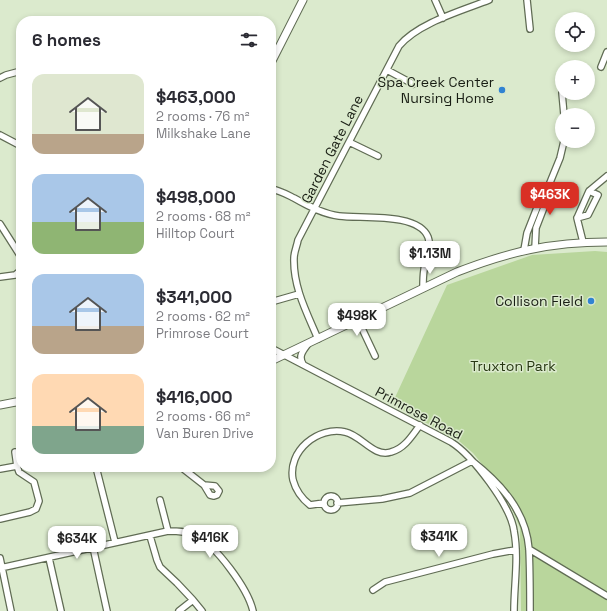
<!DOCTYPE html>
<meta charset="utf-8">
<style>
:root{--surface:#fff;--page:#f7f7f7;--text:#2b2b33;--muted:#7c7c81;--accent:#d93025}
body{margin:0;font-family:"Space Grotesk",sans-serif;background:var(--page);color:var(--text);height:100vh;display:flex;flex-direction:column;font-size:15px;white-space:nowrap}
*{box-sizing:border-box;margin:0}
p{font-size:13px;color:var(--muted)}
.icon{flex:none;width:22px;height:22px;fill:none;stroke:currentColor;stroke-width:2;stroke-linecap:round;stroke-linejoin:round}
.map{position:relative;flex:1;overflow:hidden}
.drawer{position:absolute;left:16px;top:16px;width:260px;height:456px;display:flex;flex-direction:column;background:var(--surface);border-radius:16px;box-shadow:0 2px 6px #0003}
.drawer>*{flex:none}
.tools{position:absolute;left:555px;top:12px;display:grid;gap:8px}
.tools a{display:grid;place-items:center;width:40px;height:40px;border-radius:50%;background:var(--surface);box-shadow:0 2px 6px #0003;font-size:20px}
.price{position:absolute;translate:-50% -34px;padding:0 9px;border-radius:8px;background:#fff;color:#222;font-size:13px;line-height:26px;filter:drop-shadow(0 1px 2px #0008)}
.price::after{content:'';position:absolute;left:50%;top:24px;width:12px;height:9px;margin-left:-6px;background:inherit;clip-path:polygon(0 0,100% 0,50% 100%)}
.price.current{background:var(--accent);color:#fff}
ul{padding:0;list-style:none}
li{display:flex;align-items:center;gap:12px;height:100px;padding:0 16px}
li span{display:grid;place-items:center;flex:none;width:112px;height:80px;border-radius:12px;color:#555}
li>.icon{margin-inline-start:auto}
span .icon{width:48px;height:48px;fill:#fffc;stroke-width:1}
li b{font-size:17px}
h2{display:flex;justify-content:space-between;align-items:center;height:48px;padding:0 16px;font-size:17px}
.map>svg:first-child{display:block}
.park{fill:#b9d69c}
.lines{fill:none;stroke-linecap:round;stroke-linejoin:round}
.minor-casing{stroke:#606c54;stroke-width:8}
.tertiary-casing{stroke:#606c54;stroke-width:9}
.minor{stroke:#fff;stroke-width:5.5}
.tertiary{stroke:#fff;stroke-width:7}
.poi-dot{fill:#3183d2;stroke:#dbeacd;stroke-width:1.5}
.labels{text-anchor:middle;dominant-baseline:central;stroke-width:3;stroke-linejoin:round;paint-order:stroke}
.poi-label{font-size:14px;fill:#181d13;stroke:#dbeacd;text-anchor:end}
.street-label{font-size:14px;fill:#181d13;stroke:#dbeacd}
.park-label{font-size:14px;fill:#273712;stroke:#dbeacd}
</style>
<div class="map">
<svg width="607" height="611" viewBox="0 0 607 611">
<rect width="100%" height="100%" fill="#dbeacd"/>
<path class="park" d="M 595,251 L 607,252 L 607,611 L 521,611 L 520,528 L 507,498 L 486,469 L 473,453 L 459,441 L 392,404 L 447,285 L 532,255 Z"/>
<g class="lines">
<g class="minor-casing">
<path id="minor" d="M 435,0 L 443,18
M 527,0 L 530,29
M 601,67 L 607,52
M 387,70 L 413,84
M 0,78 L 6,75 L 21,71
M 562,93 L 564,115
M 0,135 L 21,146
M 349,142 L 378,156
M 271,189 C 279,190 286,194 294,198 C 308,206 323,214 339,216 C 361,219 418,212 428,237 C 432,247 425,260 424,270 C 423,276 423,282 423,288
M 577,218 L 588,215 L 598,195 L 589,191
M 0,224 L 21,257
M 583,242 L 577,218 L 589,191 L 607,176
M 535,248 L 536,228 L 548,197 L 549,185
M 524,250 L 527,233 L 542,195 L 549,185 L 560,158 L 564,141
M 0,277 L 15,275 L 21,270
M 271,302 L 299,294
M 358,320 L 375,356
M 318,339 C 307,313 293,287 294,258 C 294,252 297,246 298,240 L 399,46 C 418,23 461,11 489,0
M 271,348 L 451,442 C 472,455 511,506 514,531 C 519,557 514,585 514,611
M 303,364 C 298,356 303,351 308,344
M 15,452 L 17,466
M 96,467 L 115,542
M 181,467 L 204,485 L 210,495 L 214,496 L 217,495 L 219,491 L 215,486 L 204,485
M 0,469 L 17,466 L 19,472 L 34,482 L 39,501 L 36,509 L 30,512 L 0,519
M324 503a7 7 0 1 1 14 0a7 7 0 1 1-14 0Z
M 160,500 L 168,531
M 324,503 L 310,505 C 301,498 296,491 293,480 C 287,451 318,426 345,432 C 361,435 374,458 391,452 C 404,449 412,436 420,425
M 337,503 L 382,499 L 410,493 L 472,461 C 501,484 526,511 529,549 C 530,570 530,591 530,611
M 150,536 L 157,560 L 160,567 L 177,583 L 193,600 L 202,611
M 93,547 L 107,611
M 529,549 L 607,596
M 0,558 L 11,611
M 49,558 L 61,611
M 0,568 L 168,531 C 177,531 186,531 195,535 C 216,545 248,589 253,611
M 373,590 L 385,582 L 493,554 L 515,550
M 179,611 L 193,600"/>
</g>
<g class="tertiary-casing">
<path id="tertiary" d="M 271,63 L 303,0
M 271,361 L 457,272 C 509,252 550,242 607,242
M 0,405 L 21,401"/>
</g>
<use href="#minor" class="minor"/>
<use href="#tertiary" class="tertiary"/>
</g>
<g class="poi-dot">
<circle cx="502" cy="90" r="4"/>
<circle cx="591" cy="301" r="4"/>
</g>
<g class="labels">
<g class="poi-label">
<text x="494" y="82">Spa Creek Center<tspan x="494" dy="16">Nursing Home</tspan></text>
<text x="583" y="301">Collison Field</text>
</g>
<g class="street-label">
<text transform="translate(332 149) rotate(-63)">Garden Gate Lane</text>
<text transform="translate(419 413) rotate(28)">Primrose Road</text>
</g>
<g class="park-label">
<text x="513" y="366">Truxton Park</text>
</g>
</g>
</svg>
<div class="tools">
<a><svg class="icon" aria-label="locate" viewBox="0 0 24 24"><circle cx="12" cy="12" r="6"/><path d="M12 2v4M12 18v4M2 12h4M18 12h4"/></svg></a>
<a>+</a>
<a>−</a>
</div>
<b class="price current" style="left:550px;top:216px">$463K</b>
<b class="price" style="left:430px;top:275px">$1.13M</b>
<b class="price" style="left:357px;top:337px">$498K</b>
<b class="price" style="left:439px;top:558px">$341K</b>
<b class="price" style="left:210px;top:559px">$416K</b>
<b class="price" style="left:77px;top:560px">$634K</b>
<section class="drawer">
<h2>6 homes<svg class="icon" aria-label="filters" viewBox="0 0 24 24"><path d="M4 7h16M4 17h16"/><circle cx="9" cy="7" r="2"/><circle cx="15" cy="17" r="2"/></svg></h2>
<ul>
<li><span style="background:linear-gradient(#dfe7d0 75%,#b9a48a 0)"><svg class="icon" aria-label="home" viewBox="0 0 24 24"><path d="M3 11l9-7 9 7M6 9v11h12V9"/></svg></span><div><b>$463,000</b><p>2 rooms · 76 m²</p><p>Milkshake Lane</p></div></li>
<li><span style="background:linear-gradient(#a9c7e8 60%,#8fb573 0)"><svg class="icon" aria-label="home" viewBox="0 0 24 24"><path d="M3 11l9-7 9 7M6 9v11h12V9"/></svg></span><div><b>$498,000</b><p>2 rooms · 68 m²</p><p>Hilltop Court</p></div></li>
<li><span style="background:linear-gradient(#a9c7e8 65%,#b9a48a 0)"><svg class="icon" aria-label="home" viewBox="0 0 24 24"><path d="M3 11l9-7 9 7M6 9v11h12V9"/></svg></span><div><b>$341,000</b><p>2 rooms · 62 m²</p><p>Primrose Court</p></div></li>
<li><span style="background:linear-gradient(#ffd9b3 65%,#7fa58c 0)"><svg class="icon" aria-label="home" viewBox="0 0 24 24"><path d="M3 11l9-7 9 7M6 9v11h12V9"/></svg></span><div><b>$416,000</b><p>2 rooms · 66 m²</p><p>Van Buren Drive</p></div></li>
</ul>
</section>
</div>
